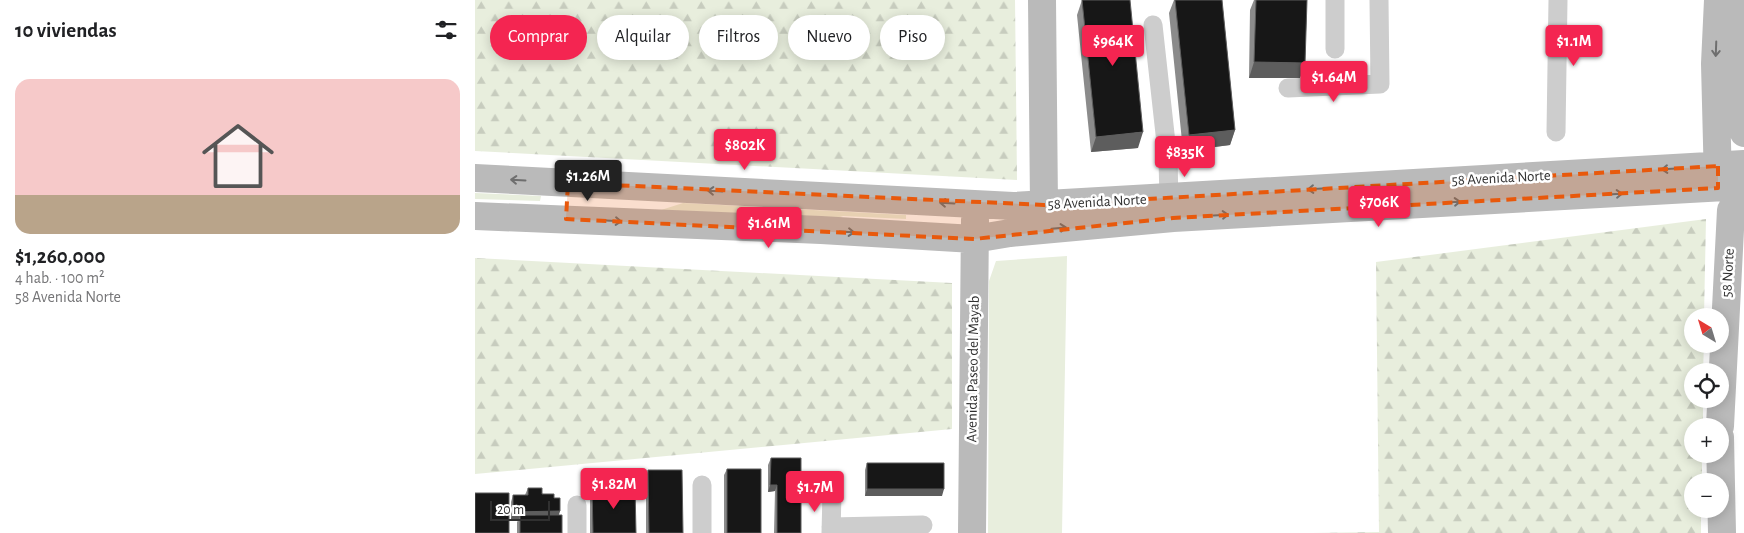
<!DOCTYPE html>
<html lang="es">
<meta charset="utf-8">
<style>
:root{--surface:#fff;--page:#f2f2f2;--text:#202124;--muted:#757577;--line:#e0e0e0;--accent:#f42551}
body{margin:0;font-family:"Alegreya Sans",sans-serif;background:var(--page);color:var(--text);height:100vh;display:flex;flex-direction:column;font-size:19px;white-space:nowrap}
*{box-sizing:border-box;margin:0}
p{font-size:16px;color:var(--muted)}
.icon{flex:none;width:28px;height:28px;fill:none;stroke:currentColor;stroke-width:2;stroke-linecap:round;stroke-linejoin:round}
.map{position:relative;flex:1;overflow:hidden}
.details{display:flex;flex-direction:column;background:var(--surface);width:475px}
.details>*{flex:none}
.banner{position:absolute;left:15px;top:15px;width:475px;height:45px;display:flex;gap:10px}
.needle{width:32px;rotate:322deg}
.buttons{position:absolute;left:1209px;top:308px;display:grid;gap:10px}
.buttons a{display:grid;place-items:center;width:45px;height:45px;border-radius:50%;background:var(--surface);box-shadow:0 2px 12px #0003;font-size:25px}
.scale{position:absolute;left:15px;bottom:12px;width:60px;box-sizing:border-box;padding-left:5px;border:2px solid #303030;border-top:0;font-size:14px;line-height:18px;white-space:nowrap;color:#303030;-webkit-text-stroke:4px #fff;paint-order:stroke}
.price{position:absolute;translate:-50% -42px;padding:0 11px;border-radius:5px;background:var(--accent);color:#fff;font-size:16px;line-height:32px;filter:drop-shadow(0 1px 2px #0008)}
.price::after{content:'';position:absolute;left:50%;top:30px;width:15px;height:11px;margin-left:-8px;background:inherit;clip-path:polygon(0 0,100% 0,50% 100%)}
.price.on{background:#222;color:#fff}
ul{padding:0;list-style:none}
li{display:grid;align-content:center;gap:10px;height:265px;padding:0 15px}
li+li{border-top:1px solid var(--line)}
li span{display:grid;place-items:center;height:155px;border-radius:15px;color:#555}
li>.icon{margin-inline-start:auto}
span .icon{width:90px;height:90px;fill:#fffc;stroke-width:1}
li b{font-size:21px}
h2{display:flex;justify-content:space-between;align-items:center;height:60px;padding:0 15px;font-size:21px}
.tag{padding:0 18px;border-radius:22px;background:var(--surface);box-shadow:0 2px 12px #0003;font-size:18px;line-height:45px}
.tag.on{background:var(--accent);color:#fff}
main{display:flex;flex:1;min-height:0}
.map>svg:first-child{display:block}
.green{fill:#e8eedd}
.forest{fill:url(#forest-firs)}
.lines{fill:none;stroke-linecap:round;stroke-linejoin:round}
.street{stroke:#cdcdcd;stroke-width:19}
.secondary{stroke:#bababa;stroke-width:28}
.wall{fill:#8b8b8b}
.shaded-wall{fill:#5d5d5d}
.building{fill:#171717;stroke:#5d5d5d}
.oneway{stroke:#6e6e6e}
.marked{fill:#e8590c;fill-opacity:0.2;stroke:#e8590c;stroke-width:4;stroke-dasharray:10 6;stroke-linejoin:round}
.labels{text-anchor:middle;dominant-baseline:central;stroke-width:5;stroke-linejoin:round;paint-order:stroke}
.street-label{font-size:15px;fill:#303030;stroke:#fff}
</style>
<main>
<section class="details">
<h2>10 viviendas<svg class="icon" aria-label="filters" viewBox="0 0 24 24"><path d="M4 7h16M4 17h16"/><circle cx="9" cy="7" r="2"/><circle cx="15" cy="17" r="2"/></svg></h2>
<ul>
<li><span style="background:linear-gradient(#f6c9c9 75%,#b9a48a 0)"><svg class="icon" aria-label="home" viewBox="0 0 24 24"><path d="M3 11l9-7 9 7M6 9v11h12V9"/></svg></span><div><b>$1,260,000</b><p>4 hab. · 100 m²</p><p>58 Avenida Norte</p></div></li>
</ul>
</section>
<div class="map">
<svg width="1269" height="533" viewBox="0 0 1269 533">
<defs>
<pattern id="forest-firs" width="22" height="20" patternUnits="userSpaceOnUse" patternTransform="scale(1.25)"><rect width="22" height="20" fill="#e8eedd"/><path d="M5 1l3.5 6h-7zM16 11l3.5 6h-7z" fill="#c7ccbe"/></pattern>
</defs>
<rect width="100%" height="100%" fill="#fff"/>
<path class="green" d="M 0,193 L 66,196 L 65,201 L 0,199 Z
M 208,203 L 431,215 L 431,219 L 368,216 L 348,223 L 183,211 Z
M 592,256 L 587,533 L 513,533 L 514,281 L 521,261 Z"/>
<path class="forest" d="M 0,0 L 540,0 L 542,180 L 0,151 Z
M 1231,219 L 1229,316 L 1218,316 L 1218,344 L 1229,344 L 1228,371 L 1218,371 L 1218,399 L 1228,399 L 1228,426 L 1218,426 L 1218,454 L 1227,454 L 1227,481 L 1218,481 L 1218,509 L 1226,509 L 1226,533 L 837,533 L 904,532 L 901,262 Z
M 0,258 L 477,283 L 477,429 L 0,474 Z"/>
<g class="lines">
<path class="street" d="M 860,0 L 860,49
M 678,25 L 693,161 L 694,198
M 813,88 L 905,84 L 904,0
M 1081,132 L 1083,0
M 227,485 L 227,533
M 356,527 L 448,525
M 102,533 L 102,505
M 356,533 L 357,493"/>
<path class="secondary" d="M 567,0 L 569,205
M 1268,0 L 1264,67 L 1269,133
M 0,178 L 538,206 L 1269,164
M 1243,183 L 1240,64 L 1243,0
M 0,216 L 346,230 L 499,239 L 535,233 L 698,218 L 1269,186
M 1245,426 L 1256,210 L 1269,193
M 1245,437 L 1247,533
M 497,533 L 500,220"/>
</g>
<path class="wall" d="M 607,0 L 663,148 L 616,152 L 602,15 Z
M 699,0 L 747,0 L 760,130 L 755,145 L 708,151 L 694,13 Z
M 779,0 L 832,0 L 830,63 L 825,78 L 774,78 L 775,10 Z
M 296,458 L 326,533 L 299,533 L 300,491 L 293,492 L 293,465 Z
M 392,463 L 467,496 L 390,496 L 390,470 Z
M 252,469 L 286,533 L 249,533 L 249,475 Z
M 173,470 L 208,533 L 171,533 L 171,477 Z
M 117,487 L 161,533 L 115,533 L 115,493 Z
M 53,488 L 79,498 L 85,511 L 83,515 L 87,533 L 42,533 L 42,522 L 44,519 L 36,519 L 36,502 L 38,495 L 50,495 Z"/>
<path class="shaded-wall" d="M 779,62 L 830,63 L 825,78 L 774,78 Z
M 760,130 L 755,145 L 708,151 L 714,135 Z
M 668,132 L 663,148 L 616,152 L 621,137 Z
M 295,485 L 302,485 L 300,491 L 293,492 Z
M 392,489 L 469,489 L 467,496 L 390,496 Z
M 85,511 L 83,518 L 45,515 L 44,519 L 36,519 L 38,512 Z"/>
<path class="building" d="M 607,0 L 655,0 L 668,132 L 621,137 Z
M 700,0 L 747,0 L 760,130 L 714,135 Z
M 781,0 L 832,0 L 830,63 L 779,62 Z
M 296,458 L 326,458 L 326,533 L 302,533 L 302,485 L 295,485 Z
M 392,463 L 469,463 L 469,489 L 392,489 Z
M 252,469 L 286,469 L 286,533 L 252,533 Z
M 173,470 L 207,470 L 208,533 L 174,533 Z
M 117,487 L 160,487 L 161,533 L 118,533 Z
M 53,488 L 67,488 L 67,494 L 79,494 L 79,498 L 85,498 L 85,511 L 38,512 L 38,495 L 53,495 Z
M 0,493 L 34,493 L 34,533 L 0,533 Z
M 45,515 L 87,515 L 87,533 L 45,533 Z"/>
<defs><path id="oneway-shaft" d="M-6 0H5M1.5-3L5.5 0L1.5 3" fill="none" stroke-width="1.6" stroke-linecap="round" stroke-linejoin="round" transform="scale(1.25)"/></defs>
<g class="oneway">
<use href="#oneway-shaft" transform="translate(1241 49) rotate(92)"/>
<use href="#oneway-shaft" transform="translate(1194 169) rotate(177)"/>
<use href="#oneway-shaft" transform="translate(43 180) rotate(-177)"/>
<use href="#oneway-shaft" transform="translate(840 189) rotate(177)"/>
<use href="#oneway-shaft" transform="translate(240 191) rotate(-177)"/>
<use href="#oneway-shaft" transform="translate(1140 194) rotate(-3)"/>
<use href="#oneway-shaft" transform="translate(978 202) rotate(-3)"/>
<use href="#oneway-shaft" transform="translate(472 203) rotate(-177)"/>
<use href="#oneway-shaft" transform="translate(746 215) rotate(-3)"/>
<use href="#oneway-shaft" transform="translate(139 221) rotate(3)"/>
<use href="#oneway-shaft" transform="translate(584 228) rotate(-5)"/>
<use href="#oneway-shaft" transform="translate(372 232) rotate(3)"/>
</g>
<path class="marked" d="M 1243,166 L 1243,188 L 698,218 L 499,239 L 91,219 L 93,183 L 569,205 Z"/>
<g class="labels">
<g class="street-label">
<text transform="translate(1026 178) rotate(-3)">58 Avenida Norte</text>
<text transform="translate(622 202) rotate(-3)">58 Avenida Norte</text>
<text transform="translate(1253 273) rotate(-87)">58 Norte</text>
<text transform="translate(498 369) rotate(-89)">Avenida Paseo del Mayab</text>
</g>
</g>
</svg>
<div class="buttons">
<a><svg class="needle" viewBox="-14 -14 28 28"><path d="M0-13l5 13h-10z" fill="#e53935"/><path d="M0 13l5-13h-10z" fill="#757577"/></svg></a>
<a><svg class="icon" aria-label="locate" viewBox="0 0 24 24"><circle cx="12" cy="12" r="6"/><path d="M12 2v4M12 18v4M2 12h4M18 12h4"/></svg></a>
<a>+</a>
<a>−</a>
</div>
<div class="scale">20 m</div>
<b class="price" style="left:638px;top:67px">$964K</b>
<b class="price" style="left:1099px;top:67px">$1.1M</b>
<b class="price" style="left:859px;top:103px">$1.64M</b>
<b class="price" style="left:270px;top:171px">$802K</b>
<b class="price" style="left:710px;top:178px">$835K</b>
<b class="price on" style="left:113px;top:202px">$1.26M</b>
<b class="price" style="left:904px;top:228px">$706K</b>
<b class="price" style="left:294px;top:249px">$1.61M</b>
<b class="price" style="left:139px;top:510px">$1.82M</b>
<b class="price" style="left:340px;top:513px">$1.7M</b>
<div class="banner">
<a class="tag on">Comprar</a>
<a class="tag">Alquilar</a>
<a class="tag">Filtros</a>
<a class="tag">Nuevo</a>
<a class="tag">Piso</a>
</div>
</div>
</main>
